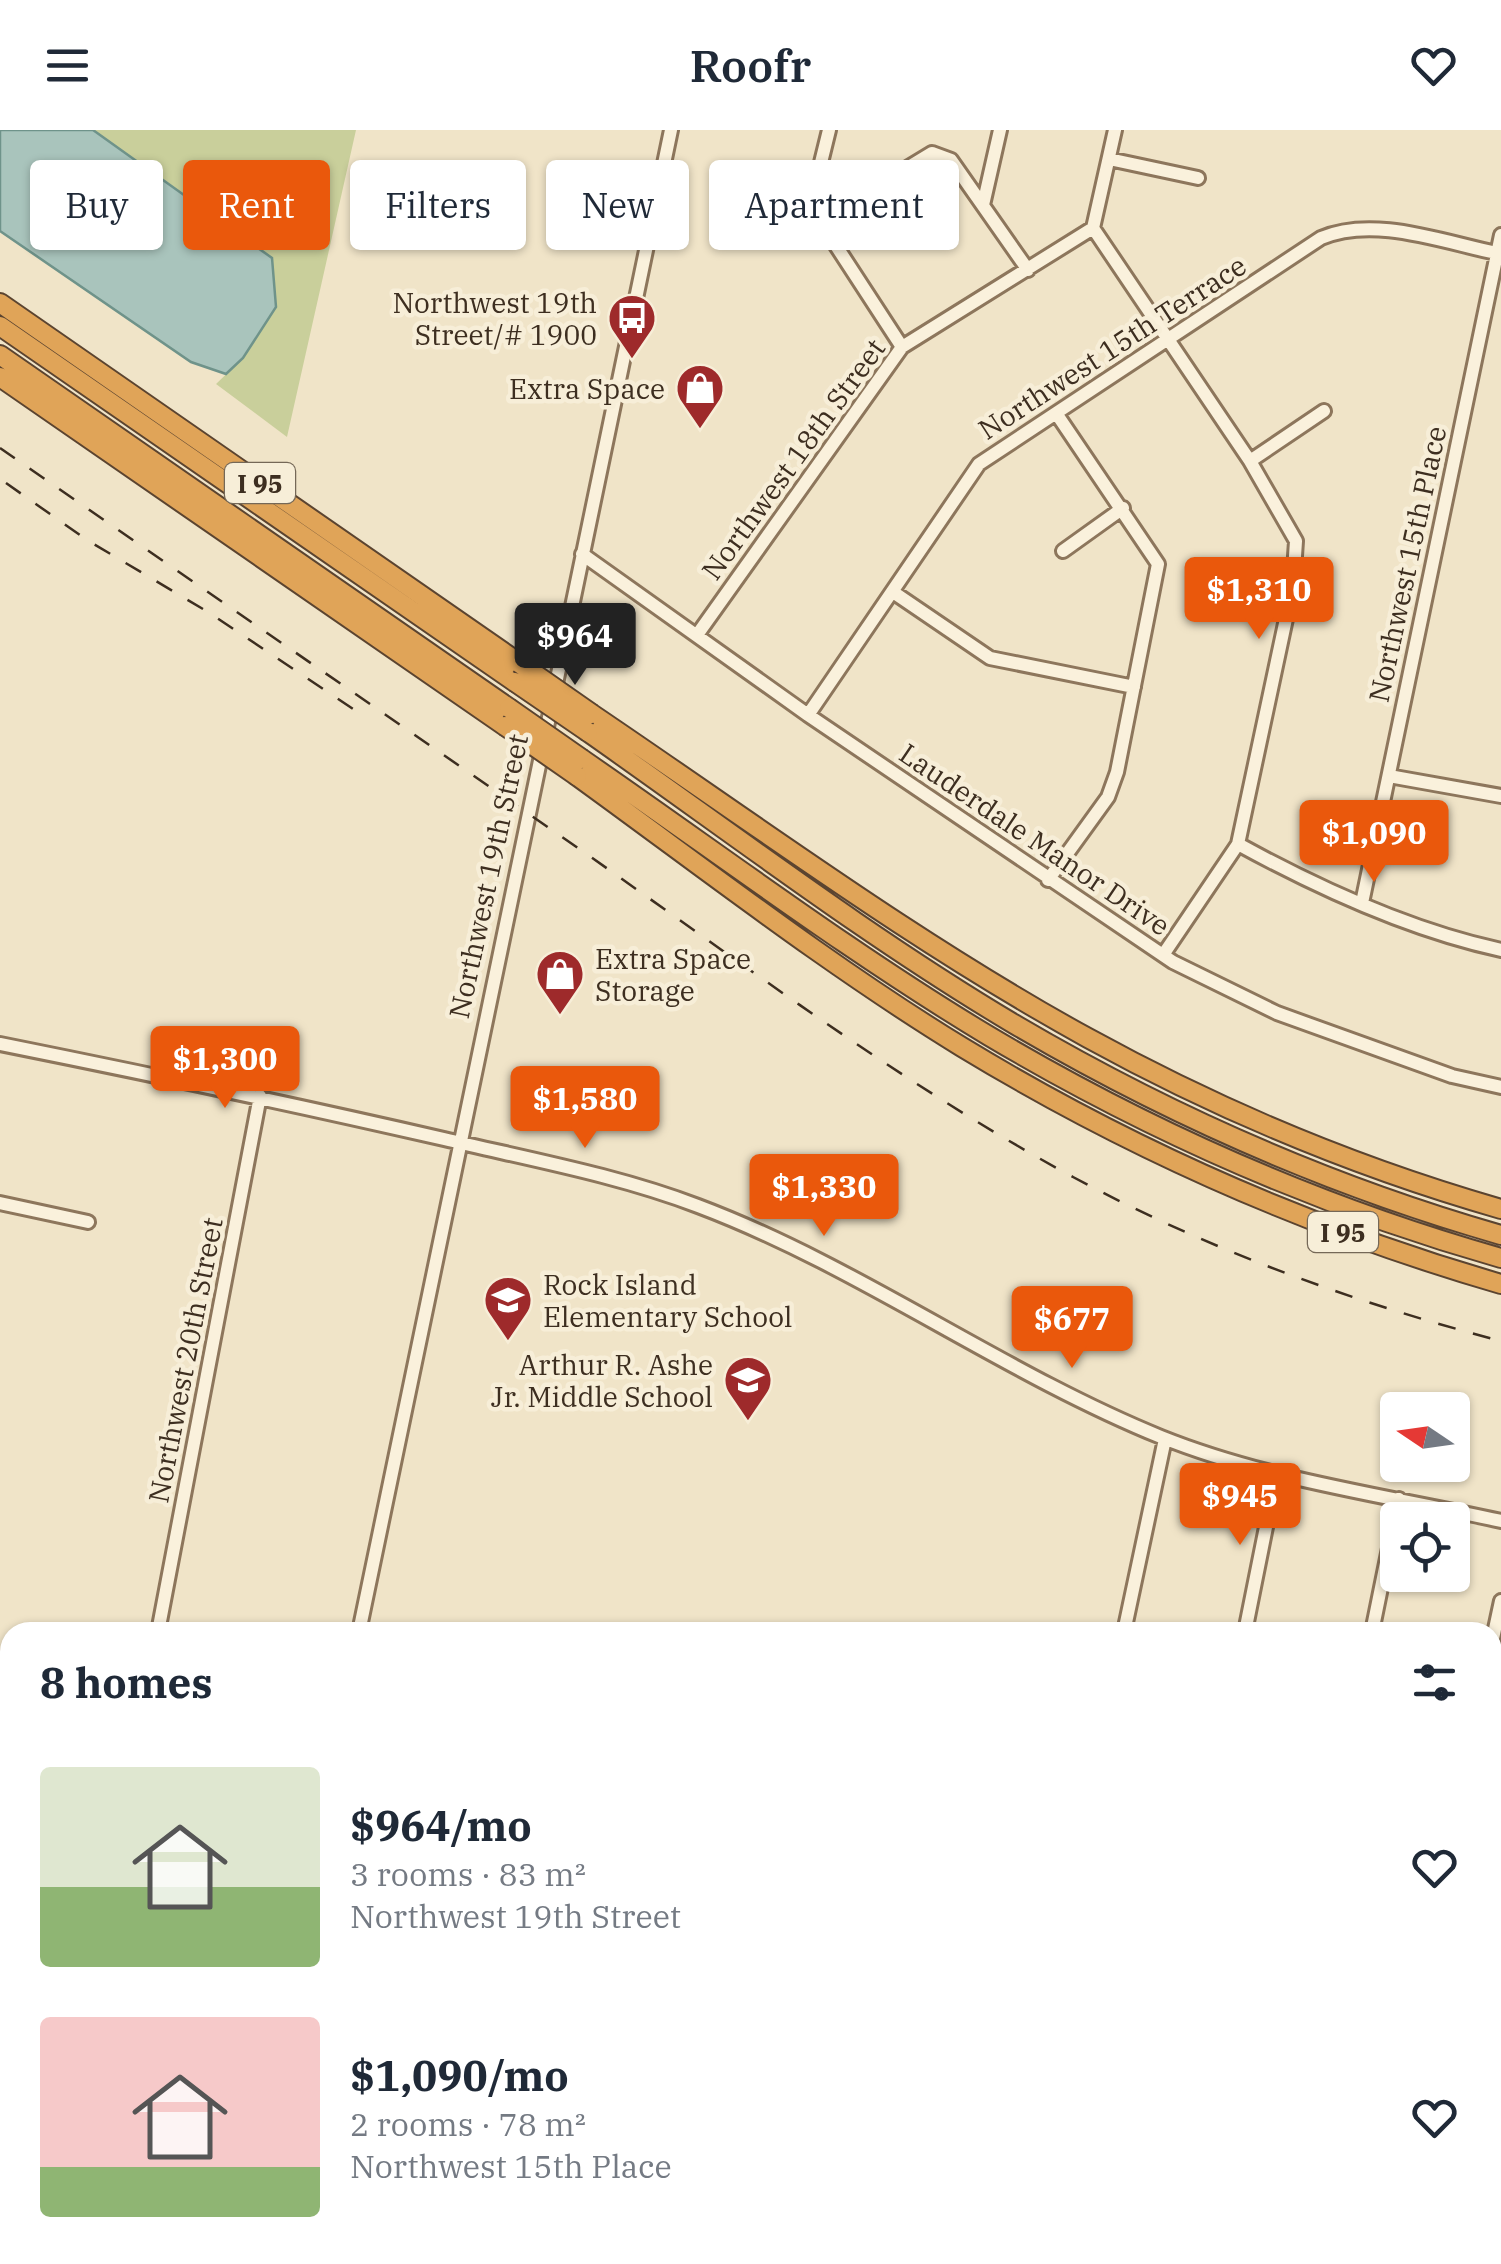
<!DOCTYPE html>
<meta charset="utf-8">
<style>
:root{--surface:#fff;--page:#f2f2f3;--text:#1f2937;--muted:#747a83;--accent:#ea580c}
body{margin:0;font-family:"IBM Plex Serif",serif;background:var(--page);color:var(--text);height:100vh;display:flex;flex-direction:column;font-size:38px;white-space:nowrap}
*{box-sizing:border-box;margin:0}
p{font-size:32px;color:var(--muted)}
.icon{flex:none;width:55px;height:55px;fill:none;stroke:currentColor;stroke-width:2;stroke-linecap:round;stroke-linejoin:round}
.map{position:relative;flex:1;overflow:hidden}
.side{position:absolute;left:0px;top:1492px;width:1502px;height:642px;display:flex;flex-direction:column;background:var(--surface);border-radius:30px 30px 0 0;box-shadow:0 2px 8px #0004}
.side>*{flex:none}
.guide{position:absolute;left:30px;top:30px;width:1000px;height:90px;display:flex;gap:20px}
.needle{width:65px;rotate:283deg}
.fabs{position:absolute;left:1380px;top:1262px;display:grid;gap:20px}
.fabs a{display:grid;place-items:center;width:90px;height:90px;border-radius:10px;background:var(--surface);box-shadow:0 2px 8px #0004;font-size:50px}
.price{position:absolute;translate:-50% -85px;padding:0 22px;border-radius:10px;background:var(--accent);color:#fff;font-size:32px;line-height:65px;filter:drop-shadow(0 2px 5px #0008)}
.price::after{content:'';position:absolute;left:50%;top:60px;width:30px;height:22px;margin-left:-15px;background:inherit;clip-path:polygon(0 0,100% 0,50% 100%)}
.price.current{background:#222;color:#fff}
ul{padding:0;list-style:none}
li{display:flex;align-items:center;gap:30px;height:250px;padding:0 40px}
li span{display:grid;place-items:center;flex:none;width:280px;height:200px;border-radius:10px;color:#555}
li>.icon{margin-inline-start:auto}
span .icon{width:120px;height:120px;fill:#fffc;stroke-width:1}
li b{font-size:42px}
h2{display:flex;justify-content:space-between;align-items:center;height:120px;padding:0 40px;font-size:42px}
.chip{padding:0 35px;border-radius:10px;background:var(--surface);box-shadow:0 2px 8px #0004;font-size:35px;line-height:90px}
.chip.current{background:var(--accent);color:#fff}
header{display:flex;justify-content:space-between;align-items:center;height:130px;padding:0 40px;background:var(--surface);font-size:45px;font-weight:600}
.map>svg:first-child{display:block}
.green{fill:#c9cf9b}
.water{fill:#a9c4bc;stroke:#6f938a;stroke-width:2.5}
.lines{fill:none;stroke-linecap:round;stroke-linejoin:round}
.minor-casing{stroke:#8d765c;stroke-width:18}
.highway-casing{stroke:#5b4430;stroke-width:22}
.minor{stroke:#faf1dc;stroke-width:12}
.highway{stroke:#e0a458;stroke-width:18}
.rail{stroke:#3d2e20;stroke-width:2.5;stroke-dasharray:18 18;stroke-linecap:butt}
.highway-bridge-casing{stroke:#5b4430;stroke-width:22;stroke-linecap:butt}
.highway-bridge{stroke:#e0a458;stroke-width:18}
.labels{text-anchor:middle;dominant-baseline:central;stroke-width:9;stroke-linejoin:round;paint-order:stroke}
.shield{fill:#f7eed8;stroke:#756857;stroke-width:2.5}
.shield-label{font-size:25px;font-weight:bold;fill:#3d2e20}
.poi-label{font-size:28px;fill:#3d2e20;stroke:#f7eed8;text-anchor:end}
.street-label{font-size:28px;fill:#3d2e20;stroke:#f7eed8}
</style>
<header><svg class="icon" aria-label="menu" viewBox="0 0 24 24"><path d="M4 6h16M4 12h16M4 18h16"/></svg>Roofr<svg class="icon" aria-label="heart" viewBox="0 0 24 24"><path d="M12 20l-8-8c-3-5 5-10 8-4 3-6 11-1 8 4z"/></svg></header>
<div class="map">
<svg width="1501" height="2134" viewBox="0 0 1501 2134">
<rect width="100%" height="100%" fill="#f0e4c8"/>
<path class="green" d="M 84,0 L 356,0 L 287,307 L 216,254 L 243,228 L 215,83 L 185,70 Z"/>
<path class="water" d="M 0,0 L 93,0 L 272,128 L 276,177 L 243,228 L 226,244 L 191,232 L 0,101 Z"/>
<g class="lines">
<g class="minor-casing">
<path id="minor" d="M 829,0 L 815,57 L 820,91 L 902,217
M 1115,0 L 1093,98 L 1250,331 L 1296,411 L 1293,456 L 1238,714 L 1163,825
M 1109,29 L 1198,48
M 983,75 L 1000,0
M 820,91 L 932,23 L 951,30 L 1028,140
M 1250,331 L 1324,281
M 1063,421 L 1123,378
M 582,424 L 808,585 L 1173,832 L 1277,883 L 1452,946 L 1501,957
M 893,462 L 990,528 L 1134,557
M 697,505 L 902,217 L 1093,98
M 808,585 L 979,334 L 1321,108 C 1375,85 1445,113 1501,124
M 1389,646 L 1501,666
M 1238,714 C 1320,759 1409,800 1501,820
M 1048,750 L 1108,667 L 1117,642 L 1158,434 L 1056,283
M 1362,773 L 1501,105
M 0,914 C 149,944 296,975 444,1009 C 528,1029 617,1045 698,1076 C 860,1137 1001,1242 1161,1307 C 1268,1350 1389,1366 1501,1391
M 0,1073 L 88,1092
M 158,1502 L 260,966
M 359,1502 L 671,0
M 1124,1502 L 1165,1309
M 1245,1502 L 1277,1342
M 1372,1502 L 1399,1369
M 1492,1513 L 1501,1471
M 0,1542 L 10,1544
M 1492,1799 L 1501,1801
M 1492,1917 L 1501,1919
M 0,2012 L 10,2014
M 1492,2079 L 1501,2036
M 240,2125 L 287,2134
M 787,2125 L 794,2134
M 32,2134 L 34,2125
M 364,2134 L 366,2125
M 917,2134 L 919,2125
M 1119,2134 L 1120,2125
M 1245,2134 L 1247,2125
M 1362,2134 L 1364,2125
M 1481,2134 L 1483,2125"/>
</g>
<g class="highway-casing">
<path id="highway" d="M 0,173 L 519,533
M 0,196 L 515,552
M 0,225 L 509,578
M 0,247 L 505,596
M 592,584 C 755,694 915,813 1088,908 C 1219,980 1358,1038 1501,1079
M 588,602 C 728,700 866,806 1014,894 C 1167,984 1330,1056 1501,1105
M 582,629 C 717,722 849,822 989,906 C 1149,1001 1321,1077 1501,1128
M 577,646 C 704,738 828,835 962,917 C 1130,1019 1311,1099 1501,1154"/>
</g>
<use href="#minor" class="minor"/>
<use href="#highway" class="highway"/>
<path class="rail" d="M 0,318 C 196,454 392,589 588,725 C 746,836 903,955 1073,1047 C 1209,1120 1352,1172 1501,1211
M 6,353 L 87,410 L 208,482 L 362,585"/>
<g class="highway-bridge-casing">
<path id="highway-bridge" d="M 519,533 L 592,584
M 515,552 L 588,602
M 509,578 L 582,629
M 505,596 L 577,646"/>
</g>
<use href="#highway-bridge" class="highway-bridge"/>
</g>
<defs>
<g id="bus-pin" transform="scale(2.5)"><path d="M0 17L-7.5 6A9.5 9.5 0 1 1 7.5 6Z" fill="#9e2a2b" stroke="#f7eed8"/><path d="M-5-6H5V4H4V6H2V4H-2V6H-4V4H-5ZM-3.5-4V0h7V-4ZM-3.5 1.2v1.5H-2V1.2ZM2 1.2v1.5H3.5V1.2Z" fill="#fff"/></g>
<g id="shop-pin" transform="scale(2.5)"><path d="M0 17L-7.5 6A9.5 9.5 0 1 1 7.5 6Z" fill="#9e2a2b" stroke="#f7eed8"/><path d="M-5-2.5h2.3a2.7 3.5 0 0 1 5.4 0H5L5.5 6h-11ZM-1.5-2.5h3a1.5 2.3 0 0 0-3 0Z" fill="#fff"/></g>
<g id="school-pin" transform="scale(2.5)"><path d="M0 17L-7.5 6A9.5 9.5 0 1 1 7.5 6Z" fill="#9e2a2b" stroke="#f7eed8"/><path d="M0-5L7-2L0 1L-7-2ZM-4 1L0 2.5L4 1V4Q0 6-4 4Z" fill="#fff"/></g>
</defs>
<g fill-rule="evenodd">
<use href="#bus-pin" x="632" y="188"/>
<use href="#shop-pin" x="700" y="258"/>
<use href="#shop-pin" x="560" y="844"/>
<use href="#school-pin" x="508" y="1170"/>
<use href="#school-pin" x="748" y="1250"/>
</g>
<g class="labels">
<g class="shield">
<rect x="225" y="333" width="70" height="40" rx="8"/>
<rect x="1308" y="1082" width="70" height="40" rx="8"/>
</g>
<g class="shield-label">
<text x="260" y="353">I 95</text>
<text x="1343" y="1102">I 95</text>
</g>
<g class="poi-label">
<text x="597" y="172">Northwest 19th<tspan x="597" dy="32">Street/# 1900</tspan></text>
<text x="665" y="258">Extra Space</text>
<text x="595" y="828" text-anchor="start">Extra Space<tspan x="595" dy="32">Storage</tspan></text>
<text x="543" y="1154" text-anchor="start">Rock Island<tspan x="543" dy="32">Elementary School</tspan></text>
<text x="713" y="1234">Arthur R. Ashe<tspan x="713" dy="32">Jr. Middle School</tspan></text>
</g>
<g class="street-label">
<text transform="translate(1112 217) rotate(-33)">Northwest 15th Terrace</text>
<text transform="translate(793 329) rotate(-54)">Northwest 18th Street</text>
<text transform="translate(1407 434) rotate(-78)">Northwest 15th Place</text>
<text transform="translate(1035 709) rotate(34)">Lauderdale Manor Drive</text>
<text transform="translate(488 746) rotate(-78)">Northwest 19th Street</text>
<text transform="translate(185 1230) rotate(-79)">Northwest 20th Street</text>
</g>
</g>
</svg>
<div class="fabs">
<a><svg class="needle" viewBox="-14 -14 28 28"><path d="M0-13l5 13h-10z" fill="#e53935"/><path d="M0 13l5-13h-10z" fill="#747a83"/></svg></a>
<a><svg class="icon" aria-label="locate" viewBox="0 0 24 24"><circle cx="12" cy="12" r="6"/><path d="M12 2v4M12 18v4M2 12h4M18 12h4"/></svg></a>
</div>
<b class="price" style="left:1259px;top:512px">$1,310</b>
<b class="price current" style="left:575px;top:558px">$964</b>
<b class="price" style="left:1374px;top:755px">$1,090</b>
<b class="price" style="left:225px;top:981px">$1,300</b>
<b class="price" style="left:585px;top:1021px">$1,580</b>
<b class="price" style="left:824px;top:1109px">$1,330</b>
<b class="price" style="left:1072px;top:1241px">$677</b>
<b class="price" style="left:1240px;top:1418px">$945</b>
<div class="guide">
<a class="chip">Buy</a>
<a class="chip current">Rent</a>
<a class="chip">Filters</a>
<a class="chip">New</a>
<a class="chip">Apartment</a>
</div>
<section class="side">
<h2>8 homes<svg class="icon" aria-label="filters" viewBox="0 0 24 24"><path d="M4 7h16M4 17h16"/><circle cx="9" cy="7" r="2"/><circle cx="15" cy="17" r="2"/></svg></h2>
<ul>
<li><span style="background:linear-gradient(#dfe7d0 60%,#8fb573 0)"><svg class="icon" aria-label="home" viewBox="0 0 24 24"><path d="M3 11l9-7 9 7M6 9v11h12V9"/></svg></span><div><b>$964/mo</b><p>3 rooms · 83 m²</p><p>Northwest 19th Street</p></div><svg class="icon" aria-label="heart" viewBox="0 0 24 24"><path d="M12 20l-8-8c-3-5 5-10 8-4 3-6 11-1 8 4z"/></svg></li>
<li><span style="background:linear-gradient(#f6c9c9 75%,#8fb573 0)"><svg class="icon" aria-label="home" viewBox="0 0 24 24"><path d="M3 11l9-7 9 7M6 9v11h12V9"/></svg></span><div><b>$1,090/mo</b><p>2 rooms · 78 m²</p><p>Northwest 15th Place</p></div><svg class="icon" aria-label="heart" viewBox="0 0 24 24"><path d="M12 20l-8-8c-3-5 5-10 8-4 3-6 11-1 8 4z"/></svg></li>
</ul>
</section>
</div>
